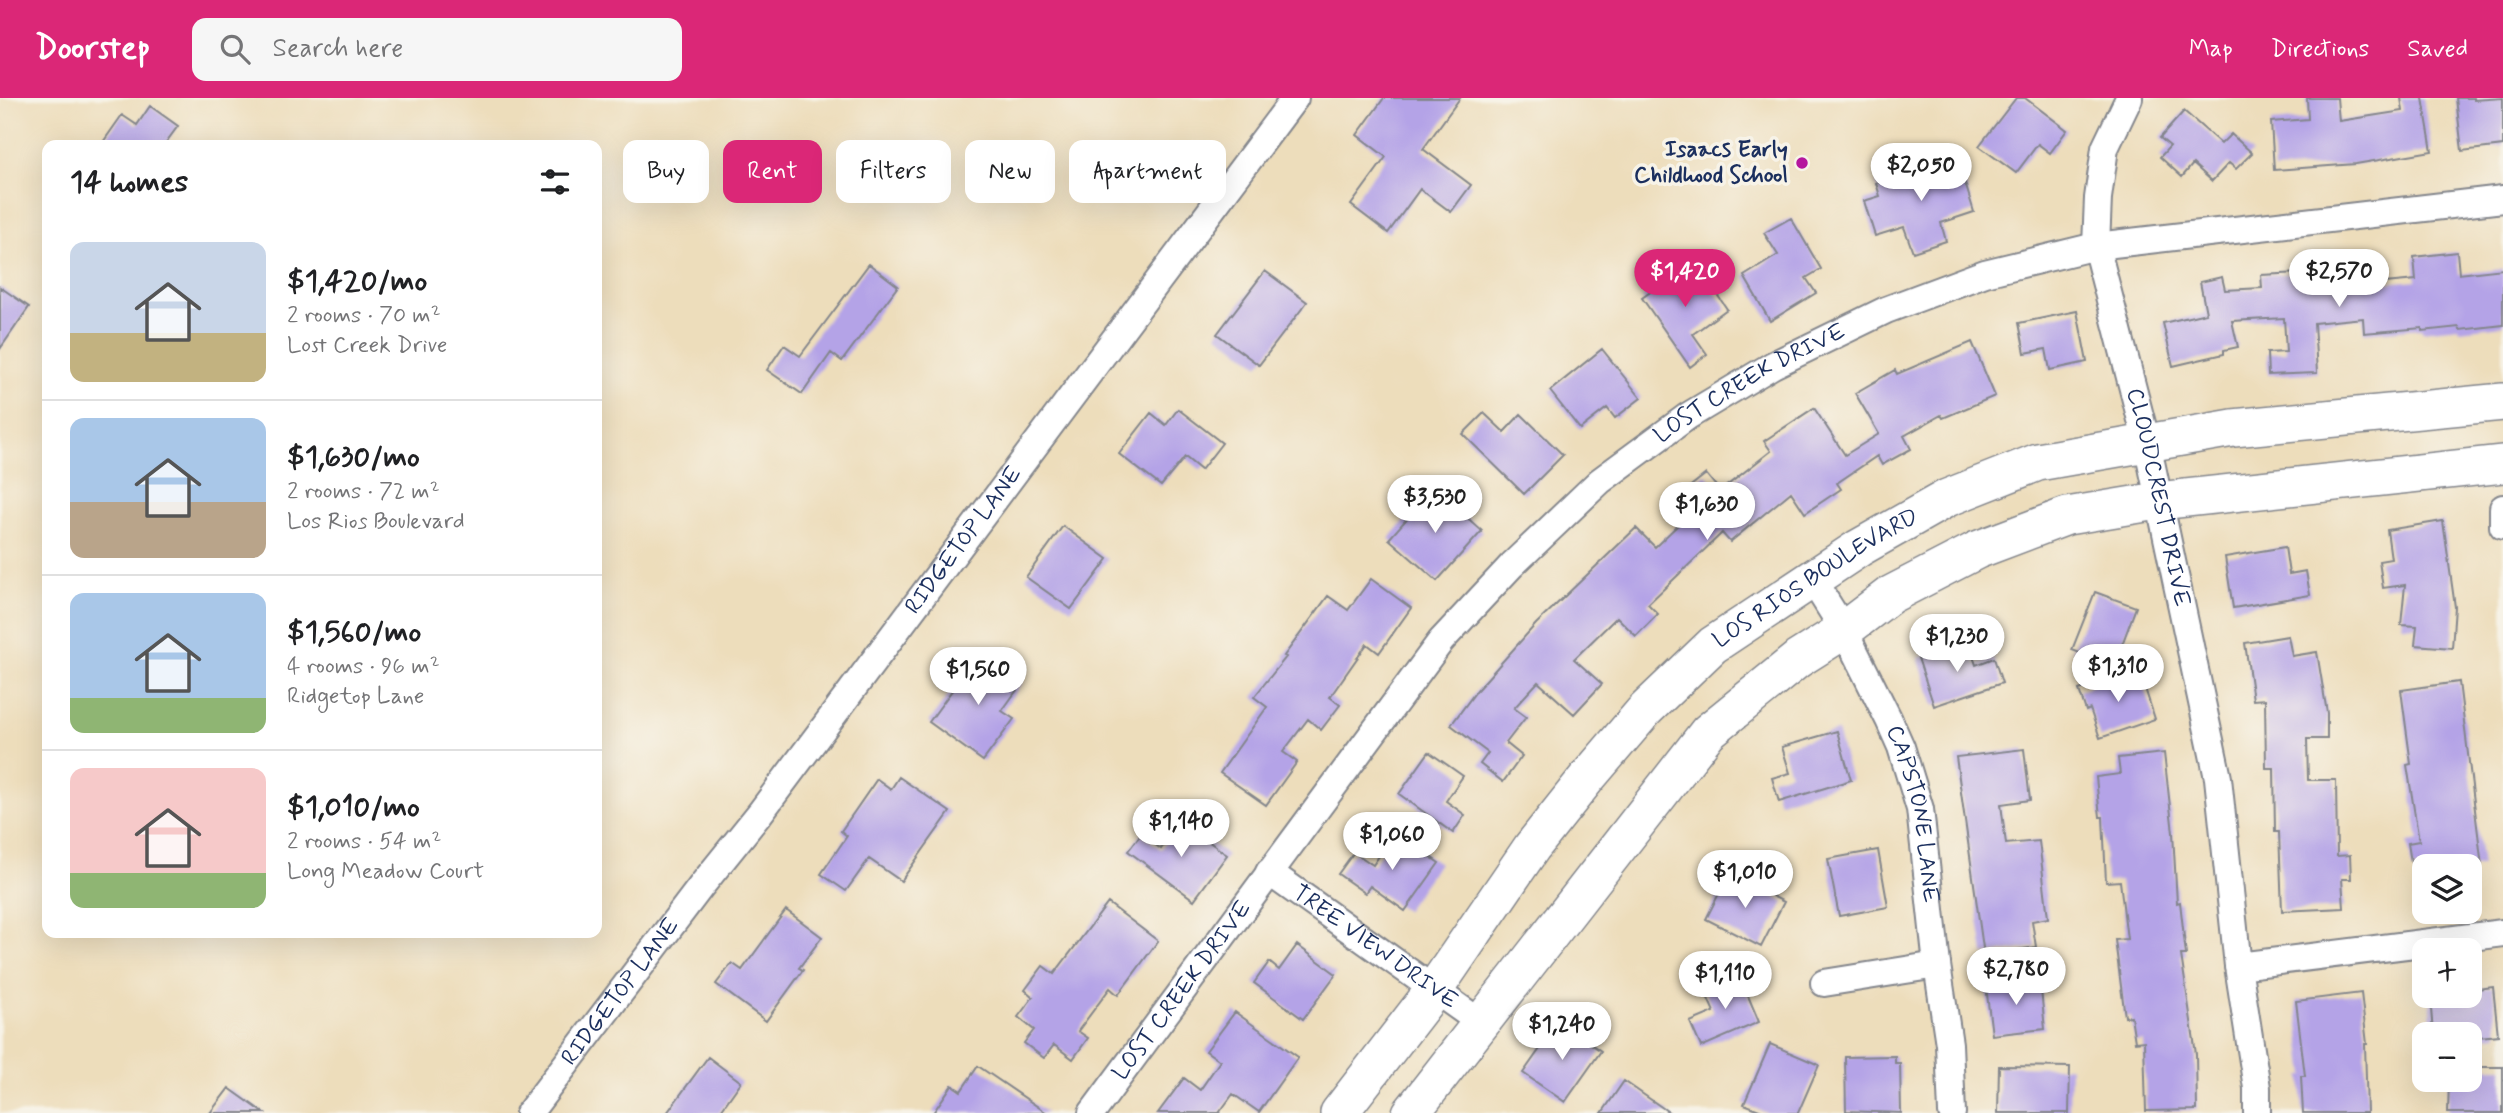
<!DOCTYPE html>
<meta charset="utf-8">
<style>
:root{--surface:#fff;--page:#f6f6f6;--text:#202124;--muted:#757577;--line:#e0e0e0;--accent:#db2777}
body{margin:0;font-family:Mynerve,sans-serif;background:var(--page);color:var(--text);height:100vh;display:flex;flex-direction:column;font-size:26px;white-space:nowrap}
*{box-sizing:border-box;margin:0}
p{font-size:23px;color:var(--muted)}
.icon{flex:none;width:38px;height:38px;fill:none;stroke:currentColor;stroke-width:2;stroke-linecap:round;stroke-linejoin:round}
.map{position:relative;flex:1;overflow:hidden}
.details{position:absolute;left:42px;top:42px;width:560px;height:798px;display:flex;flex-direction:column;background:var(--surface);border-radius:14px;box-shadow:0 7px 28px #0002}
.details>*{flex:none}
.banner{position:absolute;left:623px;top:42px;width:665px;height:63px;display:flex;gap:14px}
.fabs{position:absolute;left:2412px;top:756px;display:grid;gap:14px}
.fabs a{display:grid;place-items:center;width:70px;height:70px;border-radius:14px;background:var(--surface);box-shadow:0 7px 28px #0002;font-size:35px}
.price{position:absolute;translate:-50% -60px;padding:0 16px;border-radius:24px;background:#fff;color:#222;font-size:23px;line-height:46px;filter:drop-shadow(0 2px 4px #0008)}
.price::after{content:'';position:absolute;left:50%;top:42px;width:21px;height:16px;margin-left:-10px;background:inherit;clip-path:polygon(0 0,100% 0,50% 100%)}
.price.current{background:var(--accent);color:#fff}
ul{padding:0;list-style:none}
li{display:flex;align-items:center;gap:21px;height:175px;padding:0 28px}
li+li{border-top:2px solid var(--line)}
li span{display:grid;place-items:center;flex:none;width:196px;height:140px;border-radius:14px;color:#555}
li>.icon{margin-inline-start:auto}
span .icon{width:84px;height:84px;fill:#fffc;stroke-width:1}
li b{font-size:30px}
h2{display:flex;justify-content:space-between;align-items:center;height:84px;padding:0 28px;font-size:30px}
.pill{padding:0 24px;border-radius:14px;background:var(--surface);box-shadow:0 7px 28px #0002;font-size:24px;line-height:63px}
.pill.current{background:var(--accent);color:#fff}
header{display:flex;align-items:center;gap:42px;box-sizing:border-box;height:98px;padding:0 35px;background:var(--accent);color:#fff}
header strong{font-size:33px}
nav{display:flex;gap:38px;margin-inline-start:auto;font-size:24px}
.search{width:490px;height:63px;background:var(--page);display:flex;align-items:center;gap:18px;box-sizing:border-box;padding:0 24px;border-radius:14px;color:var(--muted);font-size:26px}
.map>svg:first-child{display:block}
.building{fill:#b4a3e7}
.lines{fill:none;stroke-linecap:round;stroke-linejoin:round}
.minor-casing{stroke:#84868c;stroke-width:30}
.secondary-casing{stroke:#84868c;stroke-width:40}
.minor{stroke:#fff;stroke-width:26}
.secondary{stroke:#fff;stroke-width:37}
.poi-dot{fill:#b5179e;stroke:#f7f3e8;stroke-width:2.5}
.labels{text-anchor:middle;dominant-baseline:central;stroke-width:7;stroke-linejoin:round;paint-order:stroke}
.poi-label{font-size:23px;font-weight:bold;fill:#1b2f5e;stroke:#f7f3e8;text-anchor:end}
.street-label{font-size:23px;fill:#1b2f5e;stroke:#f7f3e8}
</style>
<header>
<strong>Doorstep</strong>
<div class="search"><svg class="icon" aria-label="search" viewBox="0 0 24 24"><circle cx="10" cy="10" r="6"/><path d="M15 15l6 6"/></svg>Search here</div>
<nav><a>Map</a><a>Directions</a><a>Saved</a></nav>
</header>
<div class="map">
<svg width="2503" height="1015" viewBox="0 0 2503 1015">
<rect width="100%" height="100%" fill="#f7f3e8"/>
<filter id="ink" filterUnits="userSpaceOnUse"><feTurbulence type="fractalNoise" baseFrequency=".0143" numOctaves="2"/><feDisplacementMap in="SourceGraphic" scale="14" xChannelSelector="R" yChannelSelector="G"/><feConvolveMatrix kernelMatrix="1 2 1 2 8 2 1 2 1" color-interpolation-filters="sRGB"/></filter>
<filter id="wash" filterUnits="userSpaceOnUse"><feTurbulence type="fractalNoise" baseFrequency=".00686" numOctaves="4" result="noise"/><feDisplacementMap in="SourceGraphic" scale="28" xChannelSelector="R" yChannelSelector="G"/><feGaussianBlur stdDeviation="1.57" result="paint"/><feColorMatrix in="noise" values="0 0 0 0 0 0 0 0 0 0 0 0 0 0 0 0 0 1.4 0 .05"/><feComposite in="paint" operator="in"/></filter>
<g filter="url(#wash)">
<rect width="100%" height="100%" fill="#edddbb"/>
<g id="blocks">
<path class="building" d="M 1384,0 L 1460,0 L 1423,51 L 1471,87 L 1451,114 L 1420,91 L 1388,135 L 1351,107 L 1386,59 L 1357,37 Z
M 2016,0 L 2025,0 L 2067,32 L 2050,55 L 2038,46 L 2016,75 L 1979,48 Z
M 2307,0 L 2337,0 L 2339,23 L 2403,13 L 2401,0 L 2423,0 L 2432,53 L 2356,66 L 2274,72 L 2271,24 L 2308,21 Z
M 2456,0 L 2474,0 L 2474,2 L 2503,0 L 2503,48 L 2462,53 Z
M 150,8 L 178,28 L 164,47 L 101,47 L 122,17 L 137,27 Z
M 2184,13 L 2221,46 L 2231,36 L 2252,55 L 2236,71 L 2229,65 L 2212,83 L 2193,66 L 2182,79 L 2160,59 L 2170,48 L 2160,40 Z
M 1957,59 L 1974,114 L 1941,125 L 1946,143 L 1913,154 L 1904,129 L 1875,138 L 1864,103 L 1880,98 L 1876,85 Z
M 1791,120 L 1821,171 L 1806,180 L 1816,195 L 1770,223 L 1744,178 L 1778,157 L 1764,135 Z
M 2457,154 L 2459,176 L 2503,171 L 2503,227 L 2460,232 L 2459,229 L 2422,233 L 2422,230 L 2364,235 L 2363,220 L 2314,225 L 2317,275 L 2268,277 L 2267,255 L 2286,254 L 2284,220 L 2232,223 L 2238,249 L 2224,252 L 2224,256 L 2173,268 L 2163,225 L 2206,215 L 2200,184 L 2222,179 L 2225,192 L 2262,190 L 2261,177 L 2341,173 L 2341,168 L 2362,166 L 2364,187 L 2416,182 L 2414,159 Z
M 1694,163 L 1727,211 L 1693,236 L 1707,256 L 1690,269 L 1642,200 Z
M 869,166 L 898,188 L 842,263 L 831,255 L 802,296 L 767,272 L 784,247 L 800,258 Z
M 1265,173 L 1307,204 L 1259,267 L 1217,236 Z
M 0,189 L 29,209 L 0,251 Z
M 2077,213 L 2087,264 L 2050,272 L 2046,251 L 2025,255 L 2019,225 Z
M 1972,244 L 1995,298 L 1943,320 L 1941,317 L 1904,338 L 1911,351 L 1882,367 L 1877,358 L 1837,385 L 1841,391 L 1805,415 L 1791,394 L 1730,444 L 1722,435 L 1648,506 L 1658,516 L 1636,538 L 1617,519 L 1574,561 L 1602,586 L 1574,616 L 1538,584 L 1514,610 L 1526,619 L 1506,645 L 1522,658 L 1503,684 L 1480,666 L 1488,655 L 1451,627 L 1477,592 L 1536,526 L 1636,430 L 1655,449 L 1699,407 L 1687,391 L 1706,376 L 1720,393 L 1771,353 L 1764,343 L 1814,310 L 1845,357 L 1879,336 L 1855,295 L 1895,272 L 1897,276 Z
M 1602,251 L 1641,300 L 1615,320 L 1607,310 L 1580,331 L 1550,293 Z
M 1178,311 L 1222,345 L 1201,372 L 1185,359 L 1161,388 L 1119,356 L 1151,315 L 1166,327 Z
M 1484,315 L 1504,334 L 1521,316 L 1563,357 L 1524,396 L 1463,336 Z
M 1434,390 L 1482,433 L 1437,483 L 1389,441 Z
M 2443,423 L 2455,509 L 2452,550 L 2415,547 L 2417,528 L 2401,527 L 2405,487 L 2383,490 L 2379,463 L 2391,461 L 2387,432 Z
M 1063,428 L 1108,461 L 1071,511 L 1026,479 Z
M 2285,449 L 2289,476 L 2306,473 L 2310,497 L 2233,510 L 2225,459 Z
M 1371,481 L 1411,510 L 1379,555 L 1367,546 L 1330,599 L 1340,607 L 1321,632 L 1308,621 L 1283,654 L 1297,664 L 1266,707 L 1220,675 L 1267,609 L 1254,599 L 1286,559 L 1284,558 L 1328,498 L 1348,512 Z
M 2095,494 L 2136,509 L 2114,568 L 2072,552 Z
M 2288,538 L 2292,558 L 2317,554 L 2327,615 L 2327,641 L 2307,641 L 2308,682 L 2336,682 L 2337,758 L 2350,757 L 2351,781 L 2342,781 L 2344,810 L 2282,813 L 2279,734 L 2275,734 L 2274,670 L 2266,670 L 2265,601 L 2253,602 L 2245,545 Z
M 1968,543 L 1976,567 L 1994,560 L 2002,585 L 1934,608 L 1918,560 Z
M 980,554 L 1022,585 L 1002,613 L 1014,621 L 983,663 L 929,624 Z
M 2139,572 L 2155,621 L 2100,640 L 2090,611 L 2086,613 L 2079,592 Z
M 2459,584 L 2482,768 L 2424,768 L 2412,771 L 2408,745 L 2419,743 L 2407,667 L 2411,666 L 2401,592 Z
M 1837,633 L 1851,682 L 1779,704 L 1772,680 L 1790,675 L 1782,649 Z
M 2024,651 L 2030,702 L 2001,706 L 2006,746 L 2039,743 L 2048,820 L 2032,823 L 2036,849 L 1984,857 L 1956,659 Z
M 1429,654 L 1463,678 L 1446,703 L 1465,717 L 1453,735 L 1399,696 Z
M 2164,655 L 2173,735 L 2177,805 L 2180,804 L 2186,857 L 2181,857 L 2196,956 L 2197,1012 L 2146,1013 L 2144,943 L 2135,944 L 2131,918 L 2125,919 L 2115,842 L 2127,841 L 2120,783 L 2106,784 L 2103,719 L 2100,719 L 2096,679 L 2120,676 L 2118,660 Z
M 899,679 L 950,714 L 901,783 L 869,761 L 846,793 L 821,776 L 847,738 L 841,733 L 877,681 L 891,691 Z
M 1181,723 L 1227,757 L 1194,802 L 1128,753 L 1141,736 L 1161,751 Z
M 1395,734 L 1439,765 L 1405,813 L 1370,788 L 1365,795 L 1338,776 L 1354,754 L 1373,767 Z
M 1878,752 L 1888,809 L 1839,818 L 1828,761 Z
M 1729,776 L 1784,804 L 1761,849 L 1706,821 Z
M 1108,805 L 1158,843 L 1118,897 L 1110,890 L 1078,933 L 1088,940 L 1073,961 L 1054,947 L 1044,960 L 1024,945 L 1034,932 L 1018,919 L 1033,899 L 1025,892 L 1043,868 L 1054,876 Z
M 786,812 L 822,839 L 799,870 L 803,872 L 766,923 L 716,886 L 732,865 L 742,872 Z
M 1297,847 L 1336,876 L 1303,921 L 1254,885 L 1269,864 L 1279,872 Z
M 1738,874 L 1759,924 L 1701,949 L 1690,924 L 1714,914 L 1703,889 Z
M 2040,882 L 2045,931 L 1992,937 L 1986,888 Z
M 2493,889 L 2498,937 L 2469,940 L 2469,936 L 2433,936 L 2430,898 L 2469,898 L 2469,892 Z
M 2361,895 L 2367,946 L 2365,946 L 2367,1015 L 2303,1015 L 2301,978 L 2305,978 L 2296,903 Z
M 1235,914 L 1298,959 L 1259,1014 L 1233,996 L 1219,1015 L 1158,1015 L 1184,980 L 1200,992 L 1220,963 L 1206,953 Z
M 1559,924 L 1601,953 L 1565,1004 L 1523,975 Z
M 1770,946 L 1819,967 L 1798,1015 L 1767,1015 L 1744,1006 Z
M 1895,958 L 1895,965 L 1900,965 L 1901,1015 L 1846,1013 L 1845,959 Z
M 708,959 L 741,984 L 719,1015 L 667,1015 Z
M 978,968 L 1047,1015 L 933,1015 L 952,987 L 961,993 Z
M 1999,968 L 2070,969 L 2069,1015 L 1998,1015 Z
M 2469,969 L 2503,969 L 2503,1015 L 2448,1015 L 2449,982 L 2469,982 Z
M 1624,983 L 1670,1015 L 1602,1015 Z
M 229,990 L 264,1015 L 210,1015 Z"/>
</g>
</g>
<g filter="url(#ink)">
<use href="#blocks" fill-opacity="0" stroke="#84868c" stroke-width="2"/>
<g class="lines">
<g class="minor-casing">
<g id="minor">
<path id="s1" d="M 2129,0 L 2105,50 L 2098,100 L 2096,148 L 2147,345 L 2218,680 L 2238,868 L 2257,990 L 2257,1015"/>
<path d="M 2503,410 L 2503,428"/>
<path id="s2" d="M 1812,481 L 1844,532 L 1889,622 L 1901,649 L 1920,711 L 1937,867 L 1949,946 L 1952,1015"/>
<path id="s3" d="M 1269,774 L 1481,925"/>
<path d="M 2238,868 L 2503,835"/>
<path d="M 1824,885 L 1937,867"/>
<path id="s4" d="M 529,1015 L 702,787 L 760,715 L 1295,0"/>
<path id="s5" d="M 1092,1015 L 1441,543 L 1512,467 L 1600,383 L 1688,318 L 1773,267 L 1886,212 L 1985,175 L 2096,148 L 2503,101"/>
</g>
</g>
<g class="secondary-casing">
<g id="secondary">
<path id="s6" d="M 1339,1015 L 1434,892 L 1532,749 L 1586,681 L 1645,612 L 1713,547 L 1859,450 L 1947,400 L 2038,364 L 2233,330 L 2503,304"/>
<path d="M 1411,1015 L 1708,634 L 1798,561 L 1844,532 L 1890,497 L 1977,452 L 2067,418 L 2158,403 L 2503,366"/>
</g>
</g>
<use href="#minor" class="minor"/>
<use href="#secondary" class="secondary"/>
</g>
</g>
<circle class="poi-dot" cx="1802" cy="65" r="7"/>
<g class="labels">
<g class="poi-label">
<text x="1788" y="52">Isaacs Early<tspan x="1788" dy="26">Childhood School</tspan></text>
</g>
<g class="street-label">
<text stroke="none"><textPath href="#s5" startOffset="992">LOST CREEK DRIVE</textPath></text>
<text stroke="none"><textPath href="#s1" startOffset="413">CLOUDCREST DRIVE</textPath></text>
<text stroke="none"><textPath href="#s4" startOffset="719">RIDGETOP LANE</textPath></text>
<text stroke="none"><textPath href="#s6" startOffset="723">LOS RIOS BOULEVARD</textPath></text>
<text stroke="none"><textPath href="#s2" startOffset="259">CAPSTONE LANE</textPath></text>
<text stroke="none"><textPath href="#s3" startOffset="130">TREE VIEW DRIVE</textPath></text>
<text stroke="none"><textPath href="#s5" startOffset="152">LOST CREEK DRIVE</textPath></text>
<text stroke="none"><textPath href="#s4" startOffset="152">RIDGETOP LANE</textPath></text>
</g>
</g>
</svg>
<div class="fabs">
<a><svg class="icon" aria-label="layers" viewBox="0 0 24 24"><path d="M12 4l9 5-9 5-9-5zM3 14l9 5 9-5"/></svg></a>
<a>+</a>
<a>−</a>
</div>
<b class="price" style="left:1921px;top:105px">$2,050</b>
<b class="price current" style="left:1685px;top:211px">$1,420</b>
<b class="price" style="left:2339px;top:211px">$2,570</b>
<b class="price" style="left:1435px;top:437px">$3,530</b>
<b class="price" style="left:1707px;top:444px">$1,630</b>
<b class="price" style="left:1957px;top:576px">$1,230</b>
<b class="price" style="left:2118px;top:606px">$1,310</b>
<b class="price" style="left:978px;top:609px">$1,560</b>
<b class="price" style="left:1181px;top:761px">$1,140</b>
<b class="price" style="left:1392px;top:774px">$1,060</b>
<b class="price" style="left:1745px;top:812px">$1,010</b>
<b class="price" style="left:2016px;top:909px">$2,780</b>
<b class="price" style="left:1725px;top:913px">$1,110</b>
<b class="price" style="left:1562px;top:964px">$1,240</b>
<div class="banner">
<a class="pill">Buy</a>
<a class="pill current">Rent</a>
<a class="pill">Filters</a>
<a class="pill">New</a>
<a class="pill">Apartment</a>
</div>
<section class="details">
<h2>14 homes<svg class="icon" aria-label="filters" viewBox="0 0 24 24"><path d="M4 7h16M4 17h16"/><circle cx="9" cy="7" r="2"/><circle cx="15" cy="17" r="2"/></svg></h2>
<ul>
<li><span style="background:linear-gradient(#c9d6e8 65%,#c2b280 0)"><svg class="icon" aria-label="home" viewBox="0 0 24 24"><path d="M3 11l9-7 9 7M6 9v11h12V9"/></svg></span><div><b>$1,420/mo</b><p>2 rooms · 70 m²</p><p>Lost Creek Drive</p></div></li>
<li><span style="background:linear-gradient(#a9c7e8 60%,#b9a48a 0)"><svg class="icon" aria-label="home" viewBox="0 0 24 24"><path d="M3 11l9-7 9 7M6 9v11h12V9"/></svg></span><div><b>$1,630/mo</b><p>2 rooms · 72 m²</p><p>Los Rios Boulevard</p></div></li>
<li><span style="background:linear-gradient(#a9c7e8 75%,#8fb573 0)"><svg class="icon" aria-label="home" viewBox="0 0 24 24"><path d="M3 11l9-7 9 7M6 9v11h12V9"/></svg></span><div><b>$1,560/mo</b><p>4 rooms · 96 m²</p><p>Ridgetop Lane</p></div></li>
<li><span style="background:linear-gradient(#f6c9c9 75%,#8fb573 0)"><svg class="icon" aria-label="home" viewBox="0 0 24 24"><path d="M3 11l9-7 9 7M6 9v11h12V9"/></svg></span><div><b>$1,010/mo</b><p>2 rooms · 54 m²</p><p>Long Meadow Court</p></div></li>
</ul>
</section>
</div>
